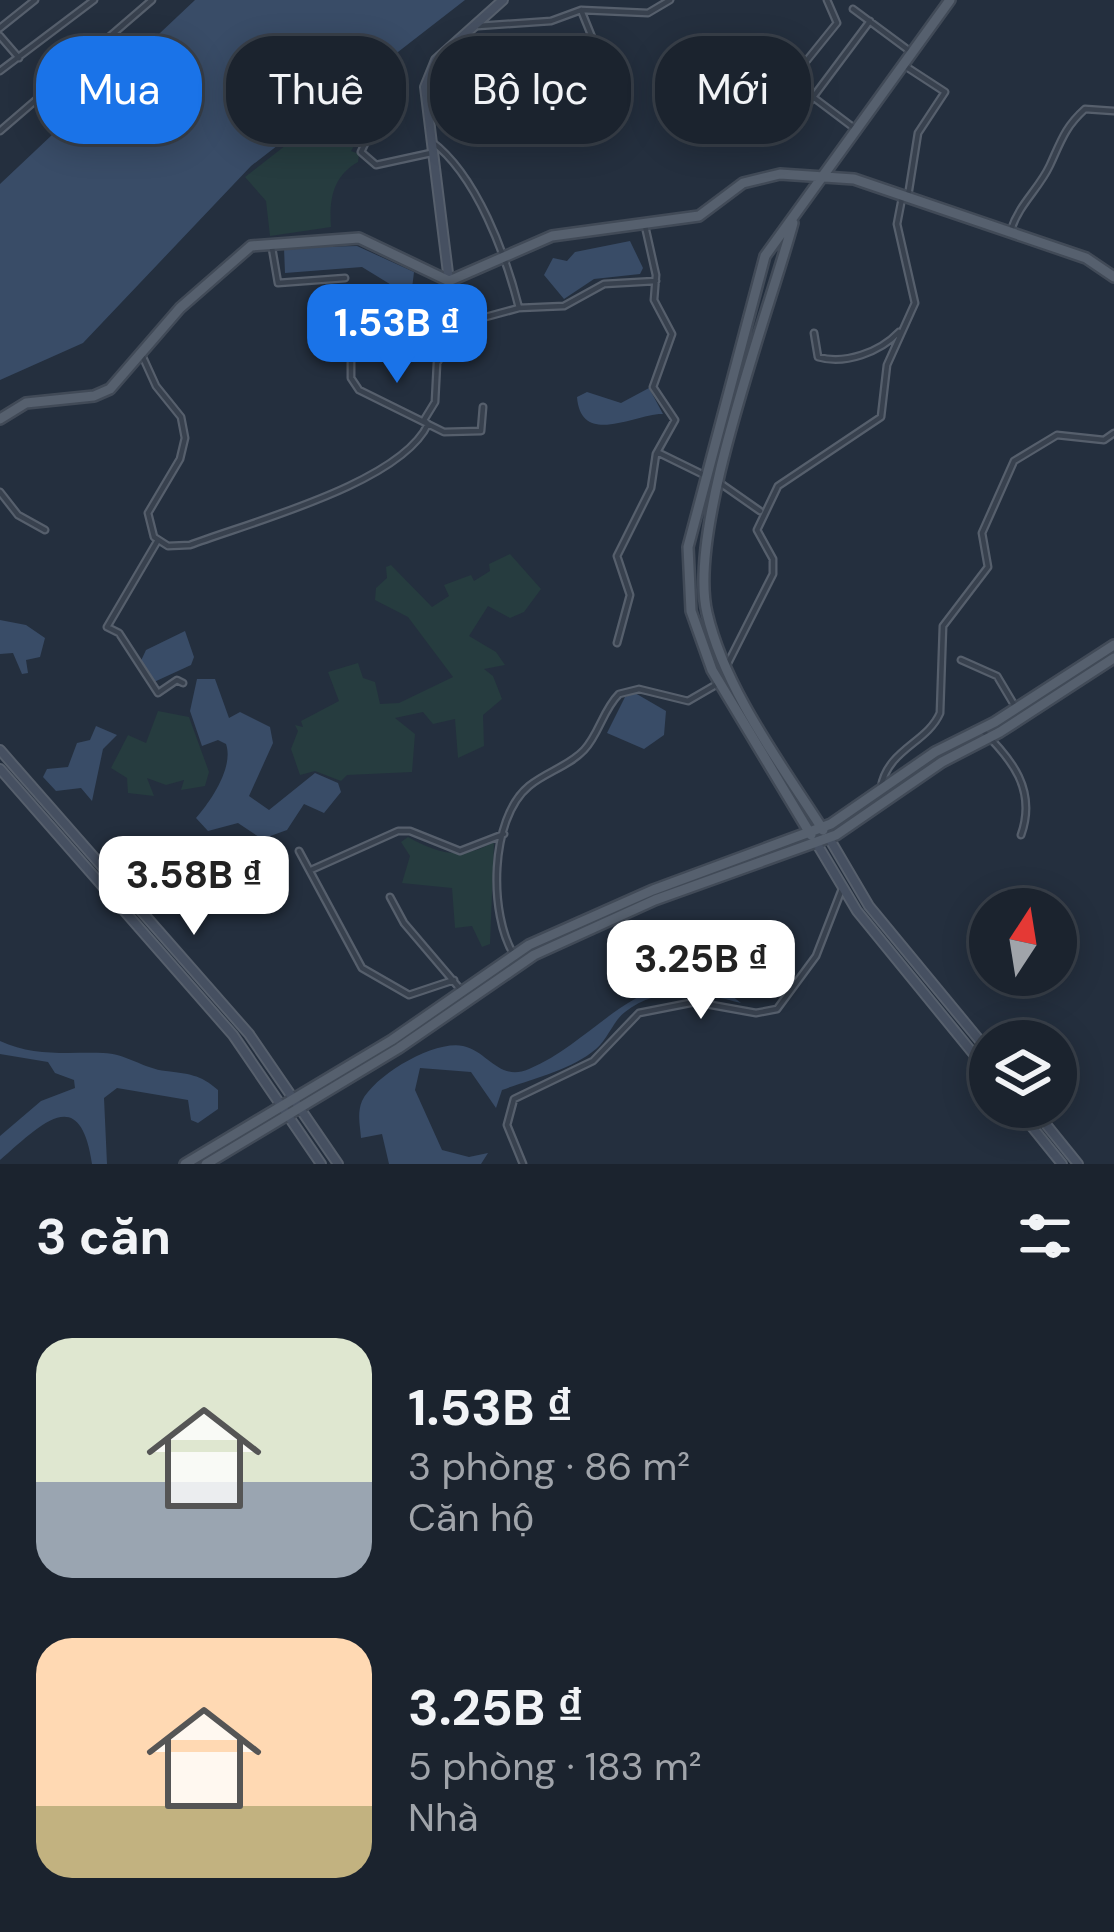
<!DOCTYPE html>
<html lang="vi">
<meta charset="utf-8">
<style>
:root{--surface:#1b232e;--page:#242b36;--text:#f1f3f6;--muted:#a0a4aa;--line:#39404a;--accent:#1a73e8}
body{margin:0;font-family:"DM Sans",sans-serif;background:var(--page);color:var(--text);height:100vh;display:flex;flex-direction:column;font-size:45px;white-space:nowrap}
*{box-sizing:border-box;margin:0}
p{font-size:39px;color:var(--muted)}
.icon{flex:none;width:66px;height:66px;fill:none;stroke:currentColor;stroke-width:2;stroke-linecap:round;stroke-linejoin:round}
.map{position:relative;height:1164px;overflow:hidden}
.sheet{display:flex;flex-direction:column;background:var(--surface);flex:1}
.sheet>*{flex:none}
.top-card{position:absolute;left:36px;top:36px;width:1044px;height:108px;display:flex;gap:24px}
.needle{width:78px;rotate:12deg}
.fabs{position:absolute;left:969px;top:888px;display:grid;gap:24px}
.fabs a{display:grid;place-items:center;width:108px;height:108px;border-radius:50%;background:var(--surface);box-shadow:0 6px 30px #0003,0 0 0 3px var(--line);font-size:60px}
.price{position:absolute;translate:-50% -102px;padding:0 27px;border-radius:24px;background:#fff;color:#222;font-size:39px;line-height:78px;filter:drop-shadow(0 3px 6px #0008)}
.price::after{content:'';position:absolute;left:50%;top:72px;width:36px;height:27px;margin-left:-18px;background:inherit;clip-path:polygon(0 0,100% 0,50% 100%)}
.price.active{background:var(--accent);color:#fff}
ul{padding:0;list-style:none}
li{display:flex;align-items:center;gap:36px;height:300px;padding:0 36px}
li span{display:grid;place-items:center;flex:none;width:336px;height:240px;border-radius:36px;color:#555}
li>.icon{margin-inline-start:auto}
span .icon{width:144px;height:144px;fill:#fffc;stroke-width:1}
li b{font-size:51px}
h2{display:flex;justify-content:space-between;align-items:center;height:144px;padding:0 36px;font-size:51px}
.chip{padding:0 42px;border-radius:48px;background:var(--surface);box-shadow:0 6px 30px #0003,0 0 0 3px var(--line);font-size:42px;line-height:108px}
.chip.active{background:var(--accent);color:#fff}
.map>svg:first-child{display:block}
.green{fill:#263c3f}
.water{fill:#394c67}
.lines{fill:none;stroke-linecap:round;stroke-linejoin:round}
.street-casing{stroke:#565f6c;stroke-width:9}
.secondary-casing{stroke:#565f6c;stroke-width:12}
.primary-casing{stroke:#414a57;stroke-width:14}
.street{stroke:#38414e;stroke-width:4.5}
.secondary{stroke:#465061;stroke-width:8}
.primary{stroke:#56606e;stroke-width:9}
</style>
<div class="map">
<svg width="1114" height="1164" viewBox="0 0 1114 1164">
<rect width="100%" height="100%" fill="#242f3e"/>
<path class="green" d="M 386,67 L 398,113 L 386,120 L 374,99 L 361,105 L 370,123 L 351,129 L 358,139 L 351,151 L 359,154 L 358,162 C 333,176 329,199 331,227 L 270,236 L 266,201 L 245,177 Z
M 510,554 L 541,589 L 524,612 L 510,618 L 488,606 L 469,636 L 496,652 L 505,665 L 484,669 L 493,676 L 502,699 L 483,715 L 484,746 L 458,758 L 455,719 L 433,724 L 423,712 L 395,718 L 415,734 L 412,772 L 347,775 L 341,781 L 315,771 L 300,775 L 291,749 L 298,731 L 295,725 L 303,727 L 301,721 L 339,701 L 328,672 L 358,663 L 363,678 L 375,682 L 380,704 L 399,703 L 453,677 L 408,617 L 375,600 L 376,588 L 387,578 L 386,567 L 391,565 L 432,607 L 449,596 L 444,585 L 471,575 L 474,581 L 490,571 L 489,564 Z
M 158,711 L 189,717 L 209,772 L 205,786 L 181,790 L 184,780 L 166,785 L 147,778 L 154,796 L 128,793 L 127,778 L 111,768 L 128,735 L 146,743 Z
M 408,837 C 437,853 461,861 494,842 L 490,944 L 482,947 L 472,926 L 455,928 L 452,888 L 402,883 L 410,856 L 401,842 Z"/>
<path class="water" d="M 195,0 L 465,0 L 251,166 L 83,343 L 0,380 L 0,184 Z
M 630,241 L 643,268 L 640,274 L 594,279 L 564,299 L 544,275 L 553,258 L 567,261 L 575,252 Z
M 357,246 L 414,272 L 411,297 L 362,267 L 285,273 L 284,248 Z
M 649,388 L 663,414 C 636,413 581,448 577,397 L 587,392 L 621,403 Z
M 0,620 L 26,625 L 45,638 L 40,657 L 26,660 L 28,673 L 22,674 L 13,653 L 0,654 Z
M 185,631 L 194,657 L 191,665 L 154,682 L 139,665 L 146,650 Z
M 197,679 L 215,679 L 229,718 L 240,712 L 270,727 L 273,743 L 249,796 L 269,810 L 315,773 L 338,783 L 341,792 L 324,813 L 304,804 L 287,830 L 262,839 L 238,823 L 208,831 L 196,818 C 211,801 234,767 226,744 L 218,740 L 202,746 L 190,711 Z
M 635,693 L 666,711 L 664,735 L 644,749 L 607,733 L 625,697 Z
M 96,726 L 117,735 L 103,749 L 92,801 L 81,788 L 56,791 L 43,777 L 47,769 L 68,767 L 77,743 L 90,740 Z
M 669,984 L 727,992 L 741,1003 C 703,993 660,984 625,1012 C 613,1021 608,1039 596,1049 C 571,1070 532,1079 502,1090 L 496,1108 L 471,1072 L 420,1068 L 415,1090 L 442,1150 L 469,1157 L 488,1153 L 481,1164 L 389,1164 L 382,1134 L 361,1138 C 360,1125 357,1113 362,1101 C 375,1075 434,1040 463,1046 C 489,1052 499,1082 529,1069 C 581,1047 613,1001 669,984 Z
M 0,1041 C 34,1057 67,1052 103,1053 C 125,1053 144,1069 166,1071 C 188,1074 200,1074 218,1090 L 218,1109 L 198,1123 L 191,1120 L 188,1100 L 117,1088 L 104,1098 L 107,1164 L 92,1164 C 80,1081 40,1126 0,1160 L 0,1136 L 41,1101 L 75,1088 L 74,1080 L 55,1073 L 48,1062 L 0,1054 Z"/>
<g class="lines">
<g class="street-casing">
<path id="street" d="M 853,9 L 911,52
M 581,10 L 596,47
M 478,26 L 551,21 L 581,10 L 648,13 L 670,0
M 0,28 L 35,0
M 0,36 L 19,58
M 902,64 L 945,92 L 918,133 L 908,196
M 0,71 L 94,0
M 793,82 L 854,128
M 762,94 L 776,108 L 787,100 L 787,85 L 837,23 L 827,0
M 0,131 L 152,0
M 784,136 L 870,21
M 368,137 L 361,152 L 376,165 L 431,153
M 1011,230 C 1019,204 1039,189 1050,165 C 1061,141 1065,127 1085,109 L 1114,111
M 272,248 L 278,283 L 345,278
M 518,308 L 564,306 L 604,284 L 656,281
M 814,333 L 818,357 C 845,365 880,352 899,332
M 141,353 L 156,386 L 181,417 L 185,438 L 180,459 L 148,513 L 154,537 L 168,546 L 190,545 C 251,522 401,483 428,424 L 424,420 L 435,402 L 437,363 L 460,324 L 519,308 C 506,256 477,175 431,141
M 351,360 L 351,378 L 359,390 L 444,432 L 481,431 L 483,407
M 657,452 L 704,475
M 720,483 L 760,511
M 0,492 L 18,515 L 45,530
M 158,540 L 107,627 L 119,633 L 158,693 L 177,680 L 183,683
M 617,643 L 630,595 L 617,556 L 651,488 L 656,454 L 675,420 L 653,387 L 672,334 L 654,300 L 656,275 L 645,226
M 961,660 L 997,676 L 1016,708
M 726,667 L 773,574 L 773,559 L 757,530 L 778,486 L 881,417 L 887,365 L 915,303 L 897,224 L 902,198
M 981,729 C 1012,759 1037,790 1021,835
M 881,787 C 888,749 927,743 940,713 L 943,626 L 988,567 L 982,533 L 1014,461 L 1057,435 L 1104,440 L 1114,433
M 299,851 L 362,968 L 409,995 L 454,980
M 311,870 L 398,831 L 410,831 L 460,851 L 504,834
M 390,897 L 404,923 L 461,990
M 514,955 C 489,915 489,819 529,786 C 546,772 569,766 584,750 C 599,734 603,710 619,694 L 639,689 L 688,701 L 719,683
M 523,1164 L 507,1125 L 514,1099 L 593,1061 L 639,1013 L 695,1002 L 756,1013 L 777,1009 L 816,956 L 842,889"/>
</g>
<g class="secondary-casing">
<path id="secondary" d="M 449,281 L 425,87 L 436,60 L 503,0
M 0,750 L 249,1034 L 338,1164
M 0,769 L 233,1035 L 321,1164
M 829,838 L 869,906 L 990,1053
M 817,844 L 857,911 L 990,1074
M 1016,1107 L 1062,1164
M 1032,1107 L 1078,1164"/>
</g>
<g class="primary-casing">
<path id="primary" d="M 793,223 C 768,315 687,528 707,613 C 725,690 781,764 823,830
M 0,419 L 26,403 L 94,396 L 110,389 L 180,308 L 251,246 L 359,238 L 449,281 L 552,236 L 699,216 L 743,183 L 780,174 L 854,179 L 1086,258 L 1114,277
M 811,835 L 712,670 L 691,611 L 688,547 L 765,256 L 950,0
M 185,1164 L 392,1040 L 529,945 L 653,890 L 831,824 L 935,752 L 995,722 L 1114,645
M 206,1164 L 399,1048 L 534,955 L 655,900 L 836,835 L 942,762 L 1000,732 L 1114,658"/>
</g>
<use href="#street" class="street"/>
<use href="#secondary" class="secondary"/>
<use href="#primary" class="primary"/>
</g>
</svg>
<div class="fabs">
<a><svg class="needle" viewBox="-14 -14 28 28"><path d="M0-13l5 13h-10z" fill="#e53935"/><path d="M0 13l5-13h-10z" fill="#a0a4aa"/></svg></a>
<a><svg class="icon" aria-label="layers" viewBox="0 0 24 24"><path d="M12 4l9 5-9 5-9-5zM3 14l9 5 9-5"/></svg></a>
</div>
<b class="price active" style="left:397px;top:386px">1.53B ₫</b>
<b class="price" style="left:194px;top:938px">3.58B ₫</b>
<b class="price" style="left:701px;top:1022px">3.25B ₫</b>
<div class="top-card">
<a class="chip active">Mua</a>
<a class="chip">Thuê</a>
<a class="chip">Bộ lọc</a>
<a class="chip">Mới</a>
</div>
</div>
<section class="sheet">
<h2>3 căn<svg class="icon" aria-label="filters" viewBox="0 0 24 24"><path d="M4 7h16M4 17h16"/><circle cx="9" cy="7" r="2"/><circle cx="15" cy="17" r="2"/></svg></h2>
<ul>
<li><span style="background:linear-gradient(#dfe7d0 60%,#9aa5b1 0)"><svg class="icon" aria-label="home" viewBox="0 0 24 24"><path d="M3 11l9-7 9 7M6 9v11h12V9"/></svg></span><div><b>1.53B ₫</b><p>3 phòng · 86 m²</p><p>Căn hộ</p></div></li>
<li><span style="background:linear-gradient(#ffd9b3 70%,#c2b280 0)"><svg class="icon" aria-label="home" viewBox="0 0 24 24"><path d="M3 11l9-7 9 7M6 9v11h12V9"/></svg></span><div><b>3.25B ₫</b><p>5 phòng · 183 m²</p><p>Nhà</p></div></li>
</ul>
</section>
